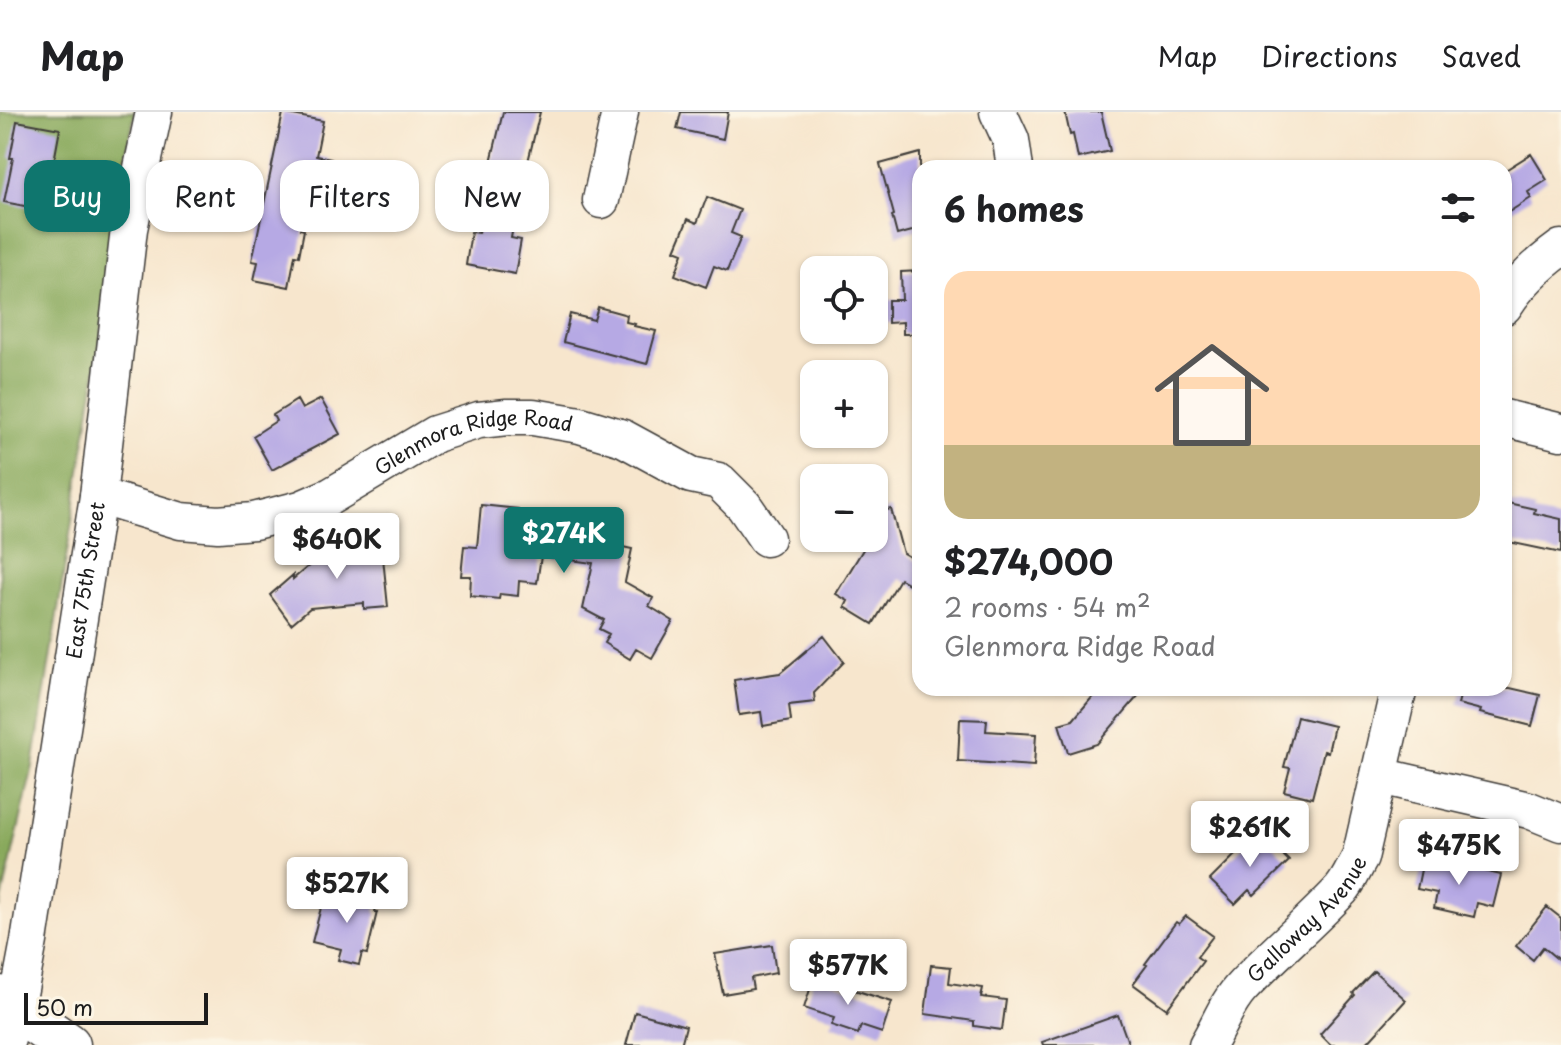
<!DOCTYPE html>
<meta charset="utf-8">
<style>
:root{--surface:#fff;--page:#f6f6f6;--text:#202124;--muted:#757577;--line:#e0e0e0;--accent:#0f766e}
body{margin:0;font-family:"Playpen Sans",sans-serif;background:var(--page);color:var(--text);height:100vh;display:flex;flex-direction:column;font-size:30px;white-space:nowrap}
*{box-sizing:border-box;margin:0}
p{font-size:26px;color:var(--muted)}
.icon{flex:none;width:44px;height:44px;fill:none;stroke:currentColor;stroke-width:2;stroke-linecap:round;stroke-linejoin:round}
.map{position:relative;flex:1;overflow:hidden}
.panel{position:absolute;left:912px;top:48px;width:600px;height:536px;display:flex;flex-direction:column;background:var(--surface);border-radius:24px;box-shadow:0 2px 6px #0004}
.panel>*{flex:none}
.banner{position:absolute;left:24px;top:48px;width:760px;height:72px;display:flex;gap:16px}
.tools{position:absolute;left:800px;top:144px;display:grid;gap:16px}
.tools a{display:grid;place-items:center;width:88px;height:88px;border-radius:16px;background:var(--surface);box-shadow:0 2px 6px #0004;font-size:40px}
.scale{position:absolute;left:24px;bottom:20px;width:184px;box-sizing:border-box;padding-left:8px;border:4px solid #1c1c1c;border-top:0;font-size:22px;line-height:28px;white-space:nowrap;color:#1c1c1c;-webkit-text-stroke:6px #fcf5e5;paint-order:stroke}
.price{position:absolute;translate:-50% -68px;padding:0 18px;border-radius:8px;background:#fff;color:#222;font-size:26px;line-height:52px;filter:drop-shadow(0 2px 4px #0008)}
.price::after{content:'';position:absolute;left:50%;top:48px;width:24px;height:18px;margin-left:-12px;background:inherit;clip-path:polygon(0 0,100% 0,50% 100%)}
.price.current{background:var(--accent);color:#fff}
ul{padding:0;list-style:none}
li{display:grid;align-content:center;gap:16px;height:424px;padding:0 32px}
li+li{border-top:2px solid var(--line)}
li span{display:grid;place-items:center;height:248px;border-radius:24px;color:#555}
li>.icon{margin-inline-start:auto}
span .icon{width:144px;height:144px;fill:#fffc;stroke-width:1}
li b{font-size:34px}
h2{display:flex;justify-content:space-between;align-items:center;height:96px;padding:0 32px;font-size:34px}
.tag{padding:0 28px;border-radius:24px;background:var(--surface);box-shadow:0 2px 6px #0004;font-size:28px;line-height:72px}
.tag.current{background:var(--accent);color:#fff}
header{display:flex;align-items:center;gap:48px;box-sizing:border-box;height:112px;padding:0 40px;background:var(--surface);border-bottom:2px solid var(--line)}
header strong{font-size:38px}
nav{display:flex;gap:44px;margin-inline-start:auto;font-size:28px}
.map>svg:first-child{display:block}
.forest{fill:#88a95c;stroke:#52623c;stroke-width:2}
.building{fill:#b6a9e4}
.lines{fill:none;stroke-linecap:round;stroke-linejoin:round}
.minor-casing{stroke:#3d3a37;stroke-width:39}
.major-casing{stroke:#3d3a37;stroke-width:47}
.minor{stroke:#fff;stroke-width:36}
.major{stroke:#fff;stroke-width:44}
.labels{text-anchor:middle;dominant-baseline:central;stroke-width:6;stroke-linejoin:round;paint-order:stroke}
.street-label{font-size:20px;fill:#1c1c1c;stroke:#fcf5e5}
</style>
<header>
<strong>Map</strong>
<nav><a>Map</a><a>Directions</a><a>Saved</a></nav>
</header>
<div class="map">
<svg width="1561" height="933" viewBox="0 0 1561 933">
<rect width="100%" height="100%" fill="#fcf5e5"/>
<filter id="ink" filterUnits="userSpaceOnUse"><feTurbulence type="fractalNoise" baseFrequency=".0125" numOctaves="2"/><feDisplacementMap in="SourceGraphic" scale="16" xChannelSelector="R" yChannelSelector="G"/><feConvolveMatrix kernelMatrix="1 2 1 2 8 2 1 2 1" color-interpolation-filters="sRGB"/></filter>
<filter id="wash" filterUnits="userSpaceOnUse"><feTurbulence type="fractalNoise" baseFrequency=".006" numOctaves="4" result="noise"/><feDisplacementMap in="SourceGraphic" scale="32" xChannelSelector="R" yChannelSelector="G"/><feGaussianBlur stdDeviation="1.8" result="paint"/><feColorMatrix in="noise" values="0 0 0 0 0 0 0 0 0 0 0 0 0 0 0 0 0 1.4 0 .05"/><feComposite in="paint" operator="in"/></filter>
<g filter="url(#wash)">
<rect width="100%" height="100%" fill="#f7e6cd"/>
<path class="forest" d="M 0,0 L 135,0 L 128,36 L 96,258 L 33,654 L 0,796 Z"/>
<g id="blocks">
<path class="building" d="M 503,0 L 540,0 L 526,58 L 491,50 Z
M 681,0 L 728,0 L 723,27 L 677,17 Z
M 1065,0 L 1101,0 L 1110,39 L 1078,46 L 1073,22 L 1070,23 Z
M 283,1 L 323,9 L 316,44 L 331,47 L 325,71 L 310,67 L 300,117 L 304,118 L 299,144 L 295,143 L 289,175 L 254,168 L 258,150 L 252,149 Z
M 17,9 L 60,17 L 45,98 L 4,90 L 13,46 L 10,46 Z
M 920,41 L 920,117 L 897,123 L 892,104 L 894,103 L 880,52 Z
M 1531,42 L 1547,68 L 1528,80 L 1531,86 L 1504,103 L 1504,59 Z
M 707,85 L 740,98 L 731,121 L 741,125 L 727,159 L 714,154 L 706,175 L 675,163 L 683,141 L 675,138 L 688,107 L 697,111 Z
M 485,86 L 517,92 L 511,126 L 521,128 L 515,162 L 466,153 L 471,120 L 479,121 Z
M 920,159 L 920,222 L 903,222 L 903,210 L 888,211 L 888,188 L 902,188 L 901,160 Z
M 598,195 L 627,203 L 626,210 L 635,212 L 634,214 L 656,219 L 647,252 L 563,230 L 570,202 L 594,208 Z
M 321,287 L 340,322 L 272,358 L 253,324 L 276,309 L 273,303 L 297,288 L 302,297 Z
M 1508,391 L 1535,397 L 1534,401 L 1561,407 L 1561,441 L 1504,429 L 1504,406 Z
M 481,393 L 518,397 L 517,409 L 573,416 L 572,424 L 632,437 L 625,470 L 653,486 L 649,494 L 673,509 L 652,546 L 636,537 L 630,547 L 604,531 L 609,522 L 599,517 L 604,508 L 583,497 L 593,451 L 541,444 L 537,471 L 519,469 L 518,484 L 500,482 L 499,487 L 470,484 L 471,464 L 461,464 L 464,434 L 477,435 Z
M 891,397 L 903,441 L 920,451 L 920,478 L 900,467 L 873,512 L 845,495 L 848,489 L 836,482 L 870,426 L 874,426 L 874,401 Z
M 381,426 L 388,495 L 364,497 L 364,491 L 310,496 L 291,512 L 270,483 L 293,463 L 293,467 L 323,442 L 346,440 L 345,430 Z
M 824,524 L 844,550 L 814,581 L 815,590 L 789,593 L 791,609 L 763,614 L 761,600 L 739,603 L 734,568 L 780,561 Z
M 1100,576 L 1145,576 L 1097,632 L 1068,641 L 1059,612 L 1073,608 Z
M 1462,576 L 1510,576 L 1540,583 L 1532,614 L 1480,601 L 1481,598 L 1458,592 Z
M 1297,605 L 1334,614 L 1328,640 L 1324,639 L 1312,686 L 1284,679 L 1290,656 L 1284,655 Z
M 960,607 L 987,608 L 986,619 L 1036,622 L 1034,654 L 958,649 Z
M 1259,719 L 1289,749 L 1254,783 L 1249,778 L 1235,792 L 1210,768 Z
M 1423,748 L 1452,755 L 1453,752 L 1501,763 L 1493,795 L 1477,791 L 1474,805 L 1434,796 L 1437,781 L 1417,777 Z
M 345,778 L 378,786 L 375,800 L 377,800 L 367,842 L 362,841 L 359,853 L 338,848 L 341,837 L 312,830 L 323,788 L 330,789 L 332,781 L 344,784 Z
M 1547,795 L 1561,806 L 1561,850 L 1543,835 L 1533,848 L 1516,834 Z
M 1186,804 L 1213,824 L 1197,845 L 1203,849 L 1167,897 L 1133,872 L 1147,853 L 1145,852 L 1176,810 L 1179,812 Z
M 772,833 L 776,861 L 751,866 L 753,877 L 723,882 L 715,842 Z
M 931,853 L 951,855 L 949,871 L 983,876 L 981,885 L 1006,888 L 1002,918 L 974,914 L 974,909 L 925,902 Z
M 1374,859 L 1406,888 L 1365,933 L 1331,933 L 1320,922 L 1355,883 L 1353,881 Z
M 814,865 L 892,890 L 882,921 L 861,914 L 858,922 L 831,913 L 834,906 L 804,896 Z
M 635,900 L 686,914 L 681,933 L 626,933 Z
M 1118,903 L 1129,933 L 1043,933 L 1042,930 Z"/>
</g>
</g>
<g filter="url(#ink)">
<use href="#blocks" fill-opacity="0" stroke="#3d3a37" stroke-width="2"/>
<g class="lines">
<g class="minor-casing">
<g id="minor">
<path d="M 998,0 L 1011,28 L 1015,56"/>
<path d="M 601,88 L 620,0"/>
<path d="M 1504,194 C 1519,170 1539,152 1561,136"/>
<path d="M 1504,306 L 1561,320"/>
<path id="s1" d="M 98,384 L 181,409 L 218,412 L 254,409 L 301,397 L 331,384 L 435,322 L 479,308 L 507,305 L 533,305 L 580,313 L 623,326 L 691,363 L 719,369 L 744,394 L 766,426"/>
<path d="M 1380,664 L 1529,698 L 1561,711"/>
<path id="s2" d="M 5,933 L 16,898 L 29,829 L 98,384 L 129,117 L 154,0"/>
<path id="s3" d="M 1207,933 C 1219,914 1226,892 1242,875 C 1274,841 1310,811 1341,778 C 1349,769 1354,756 1360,746 L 1399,576"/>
</g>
</g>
<g class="major-casing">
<path id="major" d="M 0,886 L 68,933"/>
</g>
<use href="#minor" class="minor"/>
<use href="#major" class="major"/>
</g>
</g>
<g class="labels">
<g class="street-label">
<text stroke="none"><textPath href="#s1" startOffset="398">Glenmora Ridge Road</textPath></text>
<text stroke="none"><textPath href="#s2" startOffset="472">East 75th Street</textPath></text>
<text stroke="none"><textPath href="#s3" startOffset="162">Galloway Avenue</textPath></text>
</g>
</g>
</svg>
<div class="tools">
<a><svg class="icon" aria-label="locate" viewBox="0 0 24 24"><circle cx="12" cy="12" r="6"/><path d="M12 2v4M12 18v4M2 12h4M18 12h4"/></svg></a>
<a>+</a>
<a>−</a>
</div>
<div class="scale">50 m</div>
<b class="price current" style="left:564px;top:463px">$274K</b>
<b class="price" style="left:337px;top:469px">$640K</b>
<b class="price" style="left:1250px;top:757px">$261K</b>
<b class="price" style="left:1459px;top:775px">$475K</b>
<b class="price" style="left:347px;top:813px">$527K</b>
<b class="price" style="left:848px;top:895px">$577K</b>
<div class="banner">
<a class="tag current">Buy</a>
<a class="tag">Rent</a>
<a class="tag">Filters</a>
<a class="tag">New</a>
</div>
<section class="panel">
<h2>6 homes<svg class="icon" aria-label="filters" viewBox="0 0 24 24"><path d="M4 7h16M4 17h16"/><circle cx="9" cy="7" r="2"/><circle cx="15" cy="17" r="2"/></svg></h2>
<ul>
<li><span style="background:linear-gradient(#ffd9b3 70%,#c2b280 0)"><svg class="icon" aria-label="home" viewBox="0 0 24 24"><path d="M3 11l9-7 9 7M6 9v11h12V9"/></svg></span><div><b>$274,000</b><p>2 rooms · 54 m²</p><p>Glenmora Ridge Road</p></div></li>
</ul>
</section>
</div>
